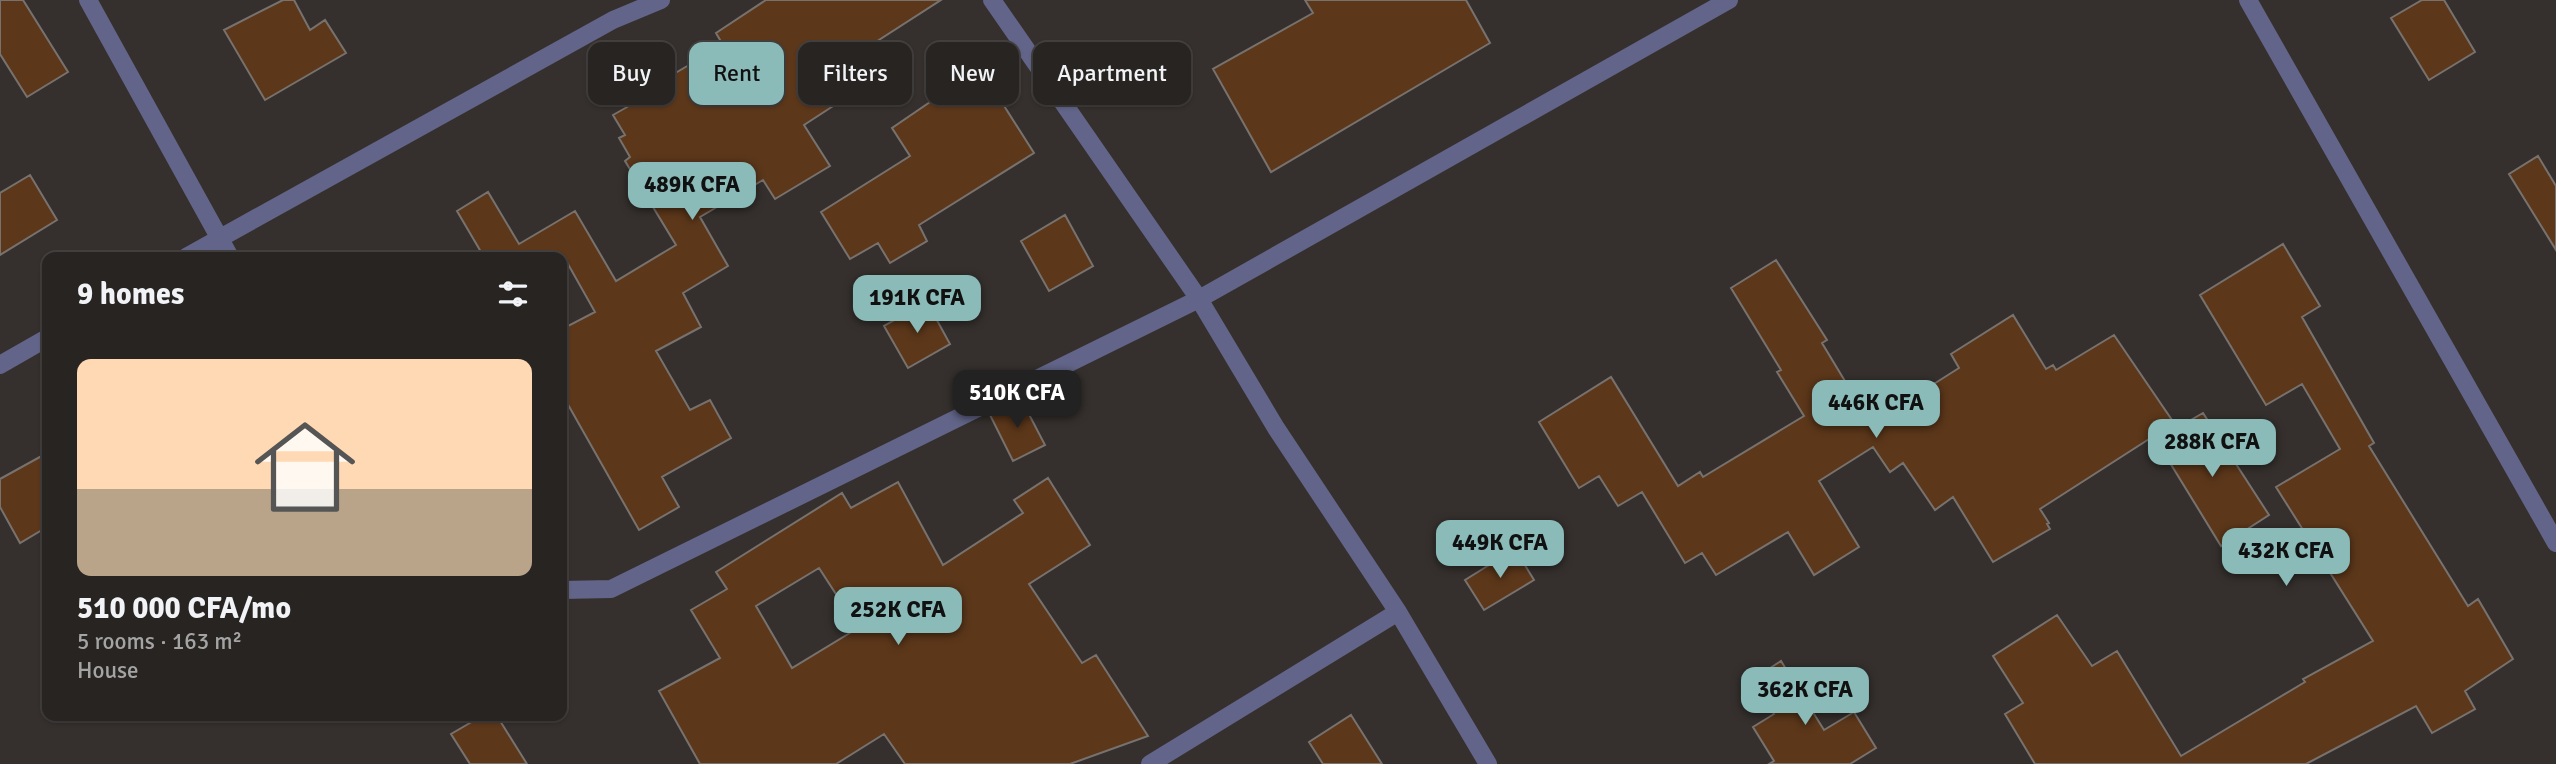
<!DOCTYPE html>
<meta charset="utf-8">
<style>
:root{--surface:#282422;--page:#302c2a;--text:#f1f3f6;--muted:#a5a4a5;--line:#444140;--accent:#8bbbb9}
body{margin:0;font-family:Signika,sans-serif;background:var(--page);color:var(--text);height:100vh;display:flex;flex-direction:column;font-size:26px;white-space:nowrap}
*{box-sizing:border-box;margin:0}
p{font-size:23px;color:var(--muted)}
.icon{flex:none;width:38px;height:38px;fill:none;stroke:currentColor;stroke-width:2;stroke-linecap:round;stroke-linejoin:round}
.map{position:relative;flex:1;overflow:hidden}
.sheet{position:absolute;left:42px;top:252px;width:525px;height:469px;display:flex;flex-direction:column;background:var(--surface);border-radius:14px;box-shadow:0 2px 5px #0004,0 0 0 2px var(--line)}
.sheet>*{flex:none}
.banner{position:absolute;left:588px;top:42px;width:665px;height:63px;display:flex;gap:14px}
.price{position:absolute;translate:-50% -60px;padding:0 16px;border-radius:14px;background:var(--accent);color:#111;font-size:23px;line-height:46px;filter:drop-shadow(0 2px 4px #0008)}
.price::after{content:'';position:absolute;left:50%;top:42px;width:21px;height:16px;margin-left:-10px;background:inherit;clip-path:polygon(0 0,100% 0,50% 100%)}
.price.selected{background:#222;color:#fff}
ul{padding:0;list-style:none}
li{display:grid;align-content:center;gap:14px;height:371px;padding:0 35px}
li span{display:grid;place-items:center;height:217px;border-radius:14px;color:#555}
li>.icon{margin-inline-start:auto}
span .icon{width:126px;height:126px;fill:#fffc;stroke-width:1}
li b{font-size:30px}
h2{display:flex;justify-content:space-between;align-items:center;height:84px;padding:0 35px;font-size:30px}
.chip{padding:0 24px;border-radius:14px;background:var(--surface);box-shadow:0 2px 5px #0004,0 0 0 2px var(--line);font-size:24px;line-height:63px}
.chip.selected{background:var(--accent);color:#111}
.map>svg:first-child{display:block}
.building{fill:#5c371a;stroke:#78726f;stroke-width:2;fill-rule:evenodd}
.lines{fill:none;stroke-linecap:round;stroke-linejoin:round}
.minor{stroke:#626589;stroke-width:18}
.tertiary{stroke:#626589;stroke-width:18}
</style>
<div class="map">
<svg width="2556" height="764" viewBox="0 0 2556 764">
<rect width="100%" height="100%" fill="#35302d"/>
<path class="building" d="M 0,0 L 23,0 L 68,72 L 27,97 L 0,54 Z
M 283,0 L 294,0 L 310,30 L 325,20 L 346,53 L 265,100 L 224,30 Z
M 766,0 L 941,0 L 851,58 L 867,84 L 804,125 L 830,166 L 775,199 L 763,180 L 700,217 L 728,266 L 683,293 L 701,327 L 656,351 L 690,410 L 710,400 L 731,438 L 662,477 L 679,507 L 639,530 L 562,394 L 562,329 L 595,312 L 564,257 L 484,257 L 457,211 L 488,192 L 519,244 L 575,211 L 616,281 L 676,245 L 625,161 L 630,157 L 619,138 L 625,135 L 613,115 L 675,80 L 672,75 L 723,45 L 716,33 Z
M 1305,0 L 1466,0 L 1490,43 L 1271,172 L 1213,69 L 1313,13 Z
M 2422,0 L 2444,0 L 2475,52 L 2429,80 L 2391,18 Z
M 980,68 L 1034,153 L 919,225 L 927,241 L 890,263 L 878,243 L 850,259 L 821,212 L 910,156 L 892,128 Z
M 2538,156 L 2556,186 L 2556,250 L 2509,174 Z
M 30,175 L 57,220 L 0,255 L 0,193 Z
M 1065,215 L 1093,266 L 1049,291 L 1021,241 Z
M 2283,244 L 2320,306 L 2302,317 L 2374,443 L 2369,446 L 2468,606 L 2478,599 L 2513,659 L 2465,691 L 2475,709 L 2432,733 L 2416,706 L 2306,764 L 2035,764 L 2005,714 L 2023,703 L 1993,656 L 2057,615 L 2092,666 L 2117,651 L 2181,756 L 2305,682 L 2303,679 L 2373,641 L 2276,487 L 2340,449 L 2302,384 L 2266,405 L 2200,295 Z
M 1776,260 L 1827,340 L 1822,343 L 1860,406 L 1877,396 L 1888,413 L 1959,368 L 1951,354 L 2013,315 L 2046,369 L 2053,365 L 2056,370 L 2114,335 L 2174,423 L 2040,509 L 2049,523 L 2047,524 L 2050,529 L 1993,562 L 1953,497 L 1935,510 L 1903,463 L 1890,472 L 1873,447 L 1819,481 L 1859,547 L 1814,575 L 1788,532 L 1716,575 L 1702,553 L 1685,563 L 1642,492 L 1618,506 L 1599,476 L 1579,488 L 1539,422 L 1611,377 L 1678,486 L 1700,472 L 1703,477 L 1804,416 L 1777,372 L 1781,370 L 1731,288 Z
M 927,302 L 950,344 L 908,368 L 884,326 Z
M 1021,399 L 1045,445 L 1013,461 L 990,415 Z
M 2203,413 L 2269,515 L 2221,546 L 2156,440 Z
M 47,453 L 47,527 L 20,543 L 0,507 L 0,479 Z
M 1048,478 L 1090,545 L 1029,584 L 1082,663 L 1096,655 L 1148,736 L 1070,764 L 905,764 L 884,734 L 836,764 L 700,764 L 659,691 L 720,658 L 691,610 L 727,589 L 716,572 L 842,493 L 851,508 L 898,482 L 943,565 L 1023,513 L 1014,500 ZM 819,568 L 858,628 L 792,668 L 756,606 Z
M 1515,549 L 1534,580 L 1484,610 L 1465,580 Z
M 1781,661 L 1824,730 L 1854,712 L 1876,748 L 1850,764 L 1769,764 L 1774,761 L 1753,727 L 1774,714 L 1753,679 Z
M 1351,715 L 1382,764 L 1323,764 L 1309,742 Z
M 482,716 L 497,716 L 527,764 L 470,764 L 451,734 Z"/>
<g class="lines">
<path class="minor" d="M 88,0 L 230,257
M 992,0 L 1199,299 L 1276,428 L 1398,612 L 1488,764
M 186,257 L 613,20 L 661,0
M 0,365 L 47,338
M 562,590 L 611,589 L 1199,299 L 1729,0
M 1150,764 L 1398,612"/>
<path class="tertiary" d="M 2248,0 L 2556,543"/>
</g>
</svg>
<b class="price" style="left:692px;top:222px">489K CFA</b>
<b class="price" style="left:917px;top:335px">191K CFA</b>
<b class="price selected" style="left:1017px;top:430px">510K CFA</b>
<b class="price" style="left:1876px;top:440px">446K CFA</b>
<b class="price" style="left:2212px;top:479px">288K CFA</b>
<b class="price" style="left:1500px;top:580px">449K CFA</b>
<b class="price" style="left:2286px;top:588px">432K CFA</b>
<b class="price" style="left:898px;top:647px">252K CFA</b>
<b class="price" style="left:1805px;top:727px">362K CFA</b>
<div class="banner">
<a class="chip">Buy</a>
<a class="chip selected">Rent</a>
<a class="chip">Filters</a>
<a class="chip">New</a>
<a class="chip">Apartment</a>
</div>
<section class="sheet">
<h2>9 homes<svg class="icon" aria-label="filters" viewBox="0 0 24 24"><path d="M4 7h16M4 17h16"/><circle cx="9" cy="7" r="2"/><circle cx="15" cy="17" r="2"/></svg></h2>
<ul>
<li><span style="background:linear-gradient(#ffd9b3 60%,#b9a48a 0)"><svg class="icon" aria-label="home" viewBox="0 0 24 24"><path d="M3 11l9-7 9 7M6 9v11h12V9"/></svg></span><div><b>510 000 CFA/mo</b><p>5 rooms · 163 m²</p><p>House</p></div></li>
</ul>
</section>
</div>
